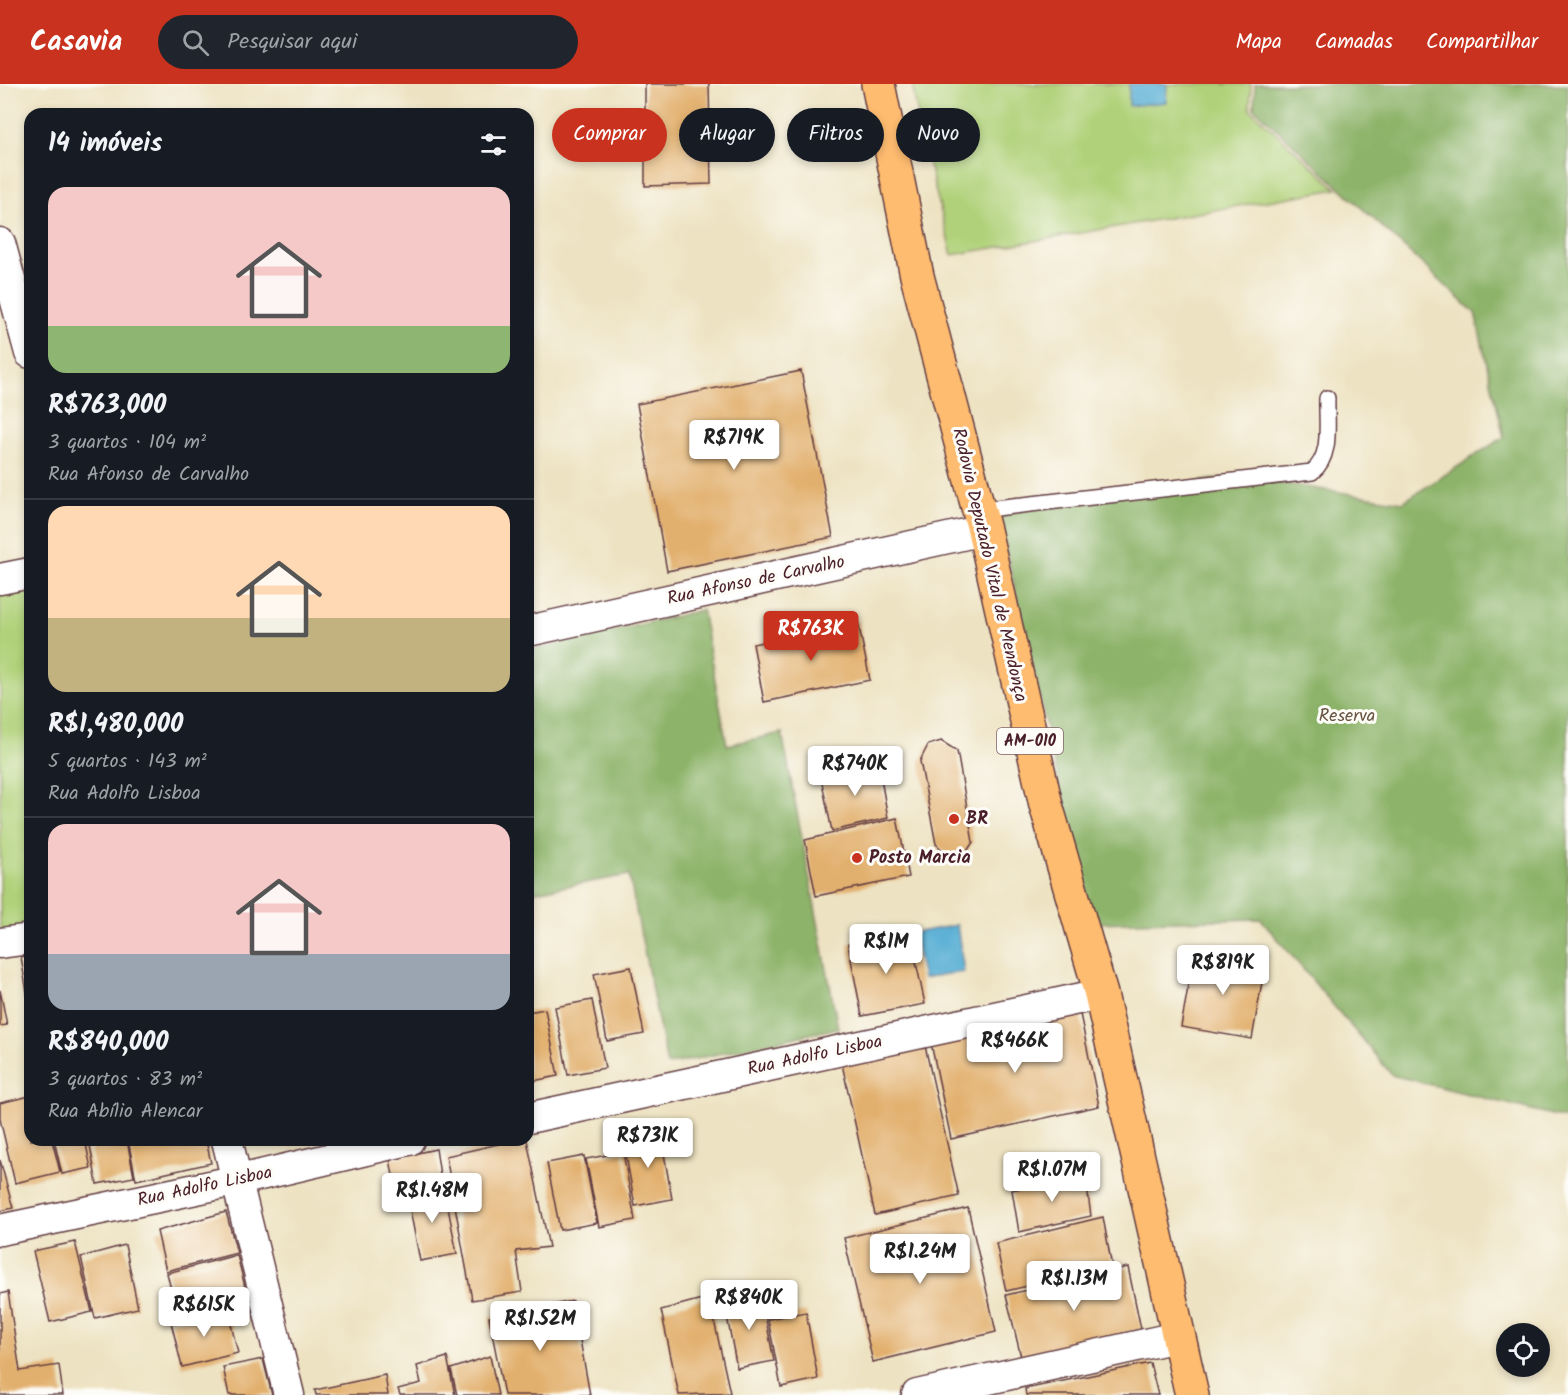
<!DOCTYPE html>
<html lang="pt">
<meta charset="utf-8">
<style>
:root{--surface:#171b24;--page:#20242c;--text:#f1f3f6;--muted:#9ea1a6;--line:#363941;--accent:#c8321e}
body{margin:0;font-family:Kalam,sans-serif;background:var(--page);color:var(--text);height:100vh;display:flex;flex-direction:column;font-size:22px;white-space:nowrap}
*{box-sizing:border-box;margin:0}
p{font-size:20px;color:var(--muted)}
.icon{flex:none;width:33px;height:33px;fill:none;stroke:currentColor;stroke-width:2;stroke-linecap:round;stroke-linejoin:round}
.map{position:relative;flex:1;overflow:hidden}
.side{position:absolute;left:24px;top:24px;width:510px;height:1038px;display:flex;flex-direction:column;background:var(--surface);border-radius:18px;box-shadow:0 3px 9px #0003}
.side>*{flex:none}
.hud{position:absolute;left:552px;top:24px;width:570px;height:54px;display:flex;gap:12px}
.buttons{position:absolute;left:1496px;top:1239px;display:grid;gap:12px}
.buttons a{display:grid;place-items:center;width:54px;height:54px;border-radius:50%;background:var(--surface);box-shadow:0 3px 9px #0003;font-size:30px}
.price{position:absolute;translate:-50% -51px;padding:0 14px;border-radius:6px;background:#fff;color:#222;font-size:20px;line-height:39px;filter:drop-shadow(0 2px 3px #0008)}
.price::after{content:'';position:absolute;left:50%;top:36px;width:18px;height:14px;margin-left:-9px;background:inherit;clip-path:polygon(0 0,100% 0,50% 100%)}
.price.active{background:var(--accent);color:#fff}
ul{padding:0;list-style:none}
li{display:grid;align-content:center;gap:12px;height:318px;padding:0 24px}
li+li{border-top:2px solid var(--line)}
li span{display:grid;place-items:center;height:186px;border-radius:18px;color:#555}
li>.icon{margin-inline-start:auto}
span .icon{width:108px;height:108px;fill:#fffc;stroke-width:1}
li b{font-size:26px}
h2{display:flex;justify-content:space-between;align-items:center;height:72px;padding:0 24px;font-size:26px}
.pill{padding:0 21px;border-radius:27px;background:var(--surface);box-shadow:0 3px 9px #0003;font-size:21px;line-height:54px}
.pill.active{background:var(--accent);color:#fff}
header{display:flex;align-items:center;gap:36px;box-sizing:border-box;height:84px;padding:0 30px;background:var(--accent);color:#fff}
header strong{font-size:28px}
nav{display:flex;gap:33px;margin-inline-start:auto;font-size:21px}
.search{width:420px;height:54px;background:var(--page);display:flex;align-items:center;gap:15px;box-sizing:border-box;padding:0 21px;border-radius:33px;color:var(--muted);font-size:22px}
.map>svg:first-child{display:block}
.green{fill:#b0d179;stroke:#7d7852;stroke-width:1.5}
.forest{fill:#8cb369;stroke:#6b694a;stroke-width:1.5}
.water{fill:#57aed4;stroke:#506680;stroke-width:1.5}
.building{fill:#e2b06e}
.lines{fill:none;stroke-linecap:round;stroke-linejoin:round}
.service-casing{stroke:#623c42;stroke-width:18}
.minor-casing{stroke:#623c42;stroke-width:33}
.primary-casing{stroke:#623c42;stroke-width:36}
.service{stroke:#fff;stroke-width:15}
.minor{stroke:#fff;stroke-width:30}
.primary{stroke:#febc70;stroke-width:33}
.poi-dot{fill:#c8321e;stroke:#fdfcf7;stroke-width:2}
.labels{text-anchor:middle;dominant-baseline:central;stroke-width:6;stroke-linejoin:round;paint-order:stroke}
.shield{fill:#fdfcf7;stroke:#806168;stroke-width:1.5}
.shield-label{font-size:16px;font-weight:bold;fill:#4a1f2b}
.street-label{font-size:18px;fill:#4a1f2b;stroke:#fdfcf7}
.park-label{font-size:18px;fill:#695442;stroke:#fdfcf7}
.poi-label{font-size:18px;font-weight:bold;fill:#4a1f2b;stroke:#fdfcf7;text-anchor:start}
</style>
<header>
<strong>Casavia</strong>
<div class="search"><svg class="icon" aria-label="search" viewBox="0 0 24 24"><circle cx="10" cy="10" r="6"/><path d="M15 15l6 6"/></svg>Pesquisar aqui</div>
<nav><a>Mapa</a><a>Camadas</a><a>Compartilhar</a></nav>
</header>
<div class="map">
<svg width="1568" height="1311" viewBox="0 0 1568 1311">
<rect width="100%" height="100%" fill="#fdfcf7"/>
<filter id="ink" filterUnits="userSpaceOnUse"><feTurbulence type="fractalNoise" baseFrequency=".0167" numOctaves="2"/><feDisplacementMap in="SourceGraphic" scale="12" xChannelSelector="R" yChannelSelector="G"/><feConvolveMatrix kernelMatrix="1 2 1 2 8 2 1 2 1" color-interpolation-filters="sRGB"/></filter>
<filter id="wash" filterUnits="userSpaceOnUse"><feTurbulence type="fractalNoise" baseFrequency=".008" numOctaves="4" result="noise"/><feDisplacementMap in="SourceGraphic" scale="24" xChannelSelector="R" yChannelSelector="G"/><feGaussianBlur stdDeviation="1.35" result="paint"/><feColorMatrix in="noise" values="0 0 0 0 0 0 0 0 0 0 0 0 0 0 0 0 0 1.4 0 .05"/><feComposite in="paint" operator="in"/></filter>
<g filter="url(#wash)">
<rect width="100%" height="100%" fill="#ede2c1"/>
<path class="green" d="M 912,0 L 1251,0 L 1250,25 L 1337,105 L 952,171 L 923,57 Z
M 30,492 L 30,844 L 0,849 L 0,499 Z"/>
<path class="forest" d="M 1255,0 L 1568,0 L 1568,1035 L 1392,991 L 1261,835 L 1091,839 L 1088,828 L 998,430 L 1235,392 L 1403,418 L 1504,353 L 1475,229 L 1254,24 Z
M 702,526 L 727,661 L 782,649 L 838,944 L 667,981 L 629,791 L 528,809 L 528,567 Z"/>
<path class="water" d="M 1129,0 L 1167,0 L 1166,18 L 1129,22 Z
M 957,841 L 964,888 L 923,895 L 913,849 Z"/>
<g id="blocks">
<path class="building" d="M 645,0 L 709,0 L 711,100 L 645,102 Z
M 801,287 L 833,453 L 667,487 L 637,320 Z
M 858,538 L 870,596 L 764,618 L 753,560 Z
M 941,657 L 957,667 L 973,758 L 964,772 L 952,775 L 936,760 L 920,677 L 928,661 Z
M 878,678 L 888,734 L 832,747 L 821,694 Z
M 897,734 L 909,793 L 816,812 L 805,756 Z
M 910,850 L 925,920 L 862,932 L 848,860 Z
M 1194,869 L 1265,881 L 1252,955 L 1181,943 Z
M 30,871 L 30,921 L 29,921 L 21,873 Z
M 631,883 L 644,950 L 607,957 L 594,890 Z
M 0,906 L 7,941 L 0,942 Z
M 592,916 L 605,984 L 568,991 L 555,923 Z
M 545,925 L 558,992 L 528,998 L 528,928 Z
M 1079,925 L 1099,1022 L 951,1055 L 931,959 Z
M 925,962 L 959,1112 L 875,1131 L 842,980 Z
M 30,1012 L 30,1056 L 52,1056 L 60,1088 L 15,1099 L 0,1035 L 0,1019 Z
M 660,1047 L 672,1115 L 635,1122 L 623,1054 Z
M 54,1056 L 85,1056 L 91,1084 L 62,1090 Z
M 89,1056 L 127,1056 L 134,1093 L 97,1100 Z
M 128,1056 L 206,1056 L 211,1079 L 136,1096 Z
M 516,1056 L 527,1056 L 549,1163 L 516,1167 L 522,1208 L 472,1216 L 446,1072 Z
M 436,1065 L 441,1097 L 396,1108 L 390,1075 Z
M 623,1068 L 635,1136 L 599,1143 L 586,1075 Z
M 584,1072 L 597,1139 L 560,1146 L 547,1079 Z
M 0,1076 L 13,1124 L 0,1127 Z
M 1085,1089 L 1091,1132 L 1019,1148 L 1012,1106 Z
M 444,1103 L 457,1170 L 420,1177 L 407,1110 Z
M 968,1124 L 996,1248 L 873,1278 L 844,1154 Z
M 226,1128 L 237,1169 L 166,1187 L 157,1147 Z
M 1103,1133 L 1112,1183 L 1006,1207 L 996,1159 Z
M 75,1158 L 92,1228 L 50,1238 L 33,1167 Z
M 125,1161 L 138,1224 L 95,1234 L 81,1173 Z
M 237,1171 L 247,1211 L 177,1230 L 167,1189 Z
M 1128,1183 L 1141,1245 L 1021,1273 L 1006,1211 Z
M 8,1208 L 20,1287 L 59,1281 L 63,1311 L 0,1311 L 0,1210 Z
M 761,1210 L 774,1277 L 737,1284 L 724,1217 Z
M 709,1213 L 730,1309 L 679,1311 L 661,1226 Z
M 573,1217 L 590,1311 L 504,1311 L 489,1233 Z
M 227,1224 L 238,1269 L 182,1283 L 171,1238 Z
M 806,1228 L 818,1295 L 781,1303 L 768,1235 Z
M 490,1272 L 498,1311 L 457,1311 L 451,1285 Z
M 447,1273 L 455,1311 L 400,1311 L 398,1305 L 421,1299 L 417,1282 Z
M 263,1275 L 272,1311 L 229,1311 L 223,1283 Z
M 1150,1279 L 1158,1311 L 1026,1311 L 1025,1305 Z
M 385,1291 L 388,1311 L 316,1311 L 315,1306 Z"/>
</g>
</g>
<g filter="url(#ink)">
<use href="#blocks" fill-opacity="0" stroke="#623c42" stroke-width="1.5"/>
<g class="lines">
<g class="service-casing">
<path id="service" d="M 978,426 L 1312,388 C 1333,372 1326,338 1327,314"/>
</g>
<g class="minor-casing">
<path id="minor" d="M 0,159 L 30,269
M 0,495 L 30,489
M 528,547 L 984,446
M 0,859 L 30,855
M 528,1034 L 1101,910
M 227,1056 L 289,1311
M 0,1146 L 239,1096 L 409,1056
M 917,1311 L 1177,1253"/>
</g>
<g class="primary-casing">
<path id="primary" d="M 878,0 L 917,192 L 984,446 L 1046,721 L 1101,910 L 1192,1311"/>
</g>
<use href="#service" class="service"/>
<use href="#minor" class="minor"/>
<use href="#primary" class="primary"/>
</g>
</g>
<g class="poi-dot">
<circle cx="954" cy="735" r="6"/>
<circle cx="857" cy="774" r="6"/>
</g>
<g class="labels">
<rect class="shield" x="997" y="644" width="66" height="26" rx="4.5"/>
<g class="shield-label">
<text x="1030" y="657">AM-010</text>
</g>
<g class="street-label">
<text transform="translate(989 481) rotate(77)">Rodovia Deputado Vital de Mendonça</text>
<text transform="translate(756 497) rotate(-12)">Rua Afonso de Carvalho</text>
<text transform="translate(815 972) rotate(-12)">Rua Adolfo Lisboa</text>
<text transform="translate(205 1103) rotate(-12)">Rua Adolfo Lisboa</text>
</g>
<g class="park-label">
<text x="1347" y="632">Reserva</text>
</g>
<g class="poi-label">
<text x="966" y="735">BR</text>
<text x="869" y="774">Posto Marcia</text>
</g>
</g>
</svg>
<div class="buttons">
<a><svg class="icon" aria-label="locate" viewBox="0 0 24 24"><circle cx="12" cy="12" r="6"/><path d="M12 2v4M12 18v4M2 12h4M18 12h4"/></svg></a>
</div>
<b class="price" style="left:734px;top:387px">R$719K</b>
<b class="price active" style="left:811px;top:578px">R$763K</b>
<b class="price" style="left:855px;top:713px">R$740K</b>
<b class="price" style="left:886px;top:891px">R$1M</b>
<b class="price" style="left:1223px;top:912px">R$819K</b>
<b class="price" style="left:1015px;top:990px">R$466K</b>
<b class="price" style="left:648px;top:1085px">R$731K</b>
<b class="price" style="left:1052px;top:1119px">R$1.07M</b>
<b class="price" style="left:432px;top:1140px">R$1.48M</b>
<b class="price" style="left:920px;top:1201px">R$1.24M</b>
<b class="price" style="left:1074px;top:1228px">R$1.13M</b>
<b class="price" style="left:749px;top:1247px">R$840K</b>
<b class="price" style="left:204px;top:1254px">R$615K</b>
<b class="price" style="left:540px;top:1268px">R$1.52M</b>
<div class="hud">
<a class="pill active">Comprar</a>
<a class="pill">Alugar</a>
<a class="pill">Filtros</a>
<a class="pill">Novo</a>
</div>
<section class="side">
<h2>14 imóveis<svg class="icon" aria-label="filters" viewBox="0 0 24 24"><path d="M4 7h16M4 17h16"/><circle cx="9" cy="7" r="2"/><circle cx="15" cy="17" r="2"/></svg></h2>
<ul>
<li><span style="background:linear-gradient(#f6c9c9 75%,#8fb573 0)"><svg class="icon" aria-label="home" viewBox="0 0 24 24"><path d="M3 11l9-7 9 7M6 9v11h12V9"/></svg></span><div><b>R$763,000</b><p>3 quartos · 104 m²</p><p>Rua Afonso de Carvalho</p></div></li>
<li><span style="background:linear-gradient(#ffd9b3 60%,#c2b280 0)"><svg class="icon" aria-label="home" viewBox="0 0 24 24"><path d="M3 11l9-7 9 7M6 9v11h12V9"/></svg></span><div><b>R$1,480,000</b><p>5 quartos · 143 m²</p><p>Rua Adolfo Lisboa</p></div></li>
<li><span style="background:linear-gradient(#f6c9c9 70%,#9aa5b1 0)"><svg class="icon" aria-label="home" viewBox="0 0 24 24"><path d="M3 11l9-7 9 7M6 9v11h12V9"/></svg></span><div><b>R$840,000</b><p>3 quartos · 83 m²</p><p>Rua Abílio Alencar</p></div></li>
</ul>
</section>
</div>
